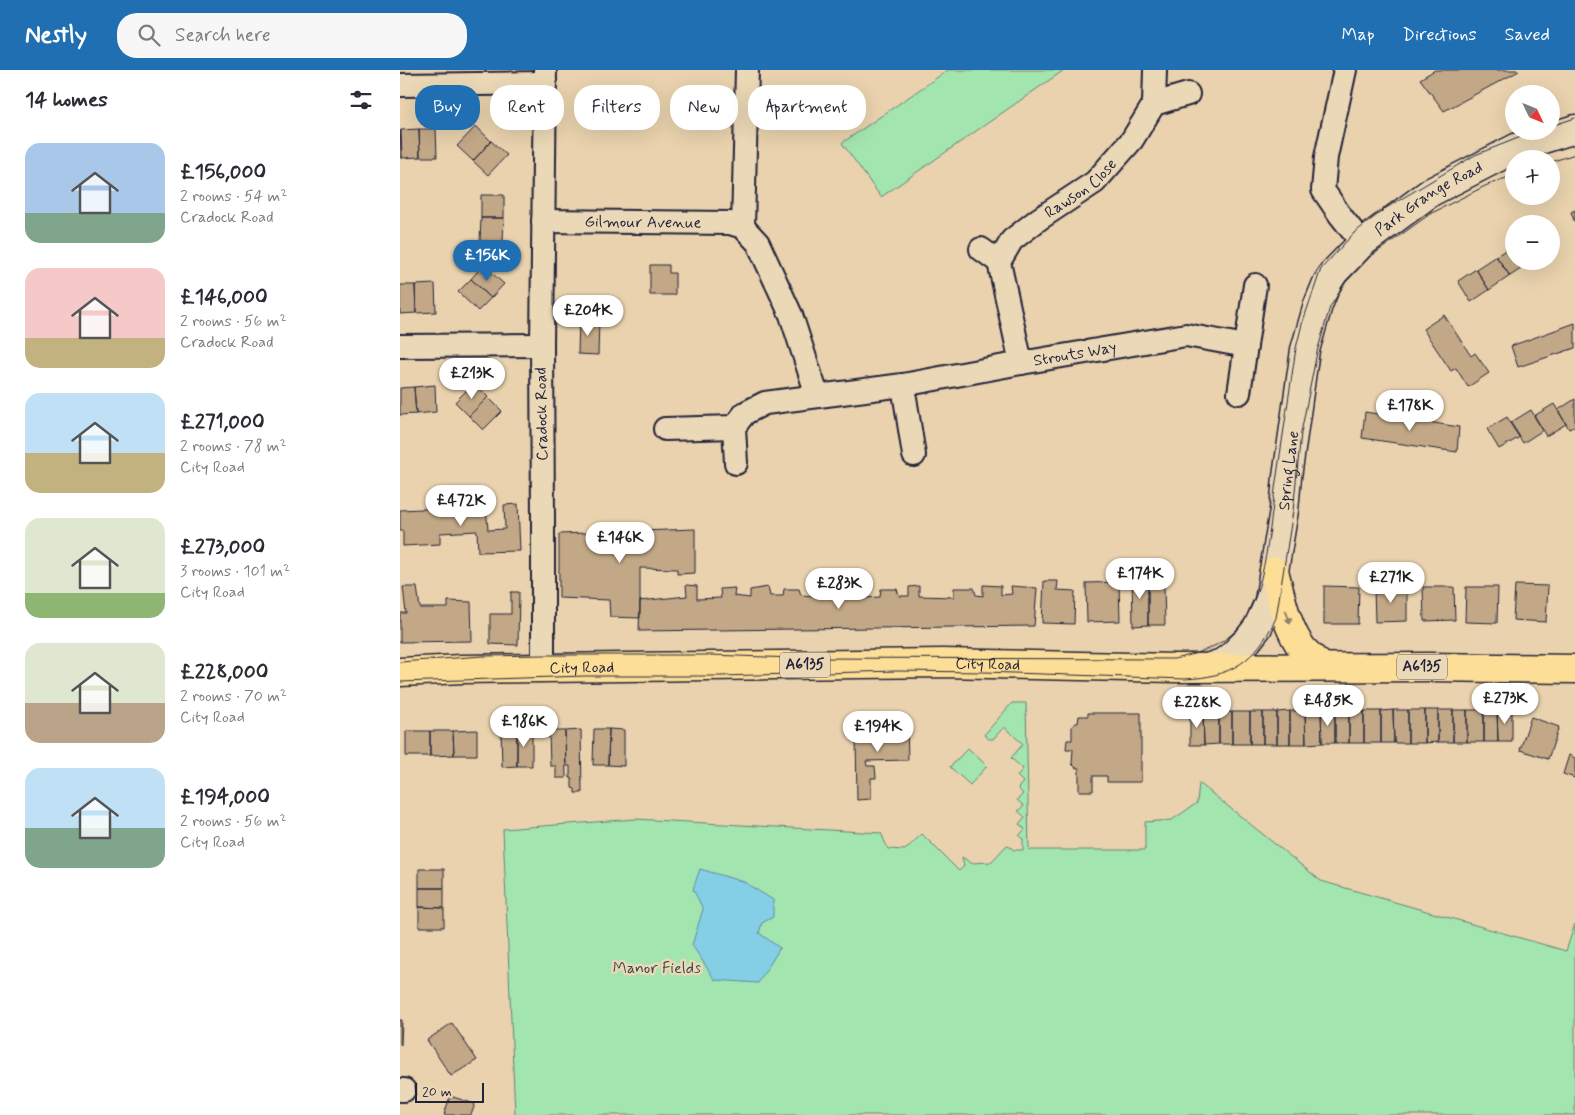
<!DOCTYPE html>
<meta charset="utf-8">
<style>
:root{--surface:#fff;--page:#f7f7f7;--text:#2b2b33;--muted:#7c7c81;--accent:#1f6fb2}
body{margin:0;font-family:Mynerve,sans-serif;background:var(--page);color:var(--text);height:100vh;display:flex;flex-direction:column;font-size:19px;white-space:nowrap}
*{box-sizing:border-box;margin:0}
p{font-size:16px;color:var(--muted)}
.icon{flex:none;width:28px;height:28px;fill:none;stroke:currentColor;stroke-width:2;stroke-linecap:round;stroke-linejoin:round}
.map{position:relative;flex:1;overflow:hidden}
.drawer{display:flex;flex-direction:column;background:var(--surface);width:400px}
.drawer>*{flex:none}
.top-card{position:absolute;left:15px;top:15px;width:475px;height:45px;display:flex;gap:10px}
.needle{width:32px;rotate:133deg}
.tools{position:absolute;left:1105px;top:15px;display:grid;gap:10px}
.tools a{display:grid;place-items:center;width:55px;height:55px;border-radius:50%;background:var(--surface);box-shadow:0 5px 20px #0002;font-size:25px}
.scale{position:absolute;left:15px;bottom:12px;width:69px;box-sizing:border-box;padding-left:5px;border:2px solid #22223b;border-top:0;font-size:14px;line-height:18px;white-space:nowrap;color:#22223b;-webkit-text-stroke:4px #ebd8b6;paint-order:stroke}
.price{position:absolute;translate:-50% -42px;padding:0 11px;border-radius:18px;background:#fff;color:#222;font-size:16px;line-height:32px;filter:drop-shadow(0 1px 2px #0008)}
.price::after{content:'';position:absolute;left:50%;top:30px;width:15px;height:11px;margin-left:-8px;background:inherit;clip-path:polygon(0 0,100% 0,50% 100%)}
.price.on{background:var(--accent);color:#fff}
ul{padding:0;list-style:none}
li{display:flex;align-items:center;gap:15px;height:125px;padding:0 25px}
li span{display:grid;place-items:center;flex:none;width:140px;height:100px;border-radius:15px;color:#555}
li>.icon{margin-inline-start:auto}
span .icon{width:60px;height:60px;fill:#fffc;stroke-width:1}
li b{font-size:21px}
h2{display:flex;justify-content:space-between;align-items:center;height:60px;padding:0 25px;font-size:21px}
.chip{padding:0 18px;border-radius:20px;background:var(--surface);box-shadow:0 5px 20px #0002;font-size:18px;line-height:45px}
.chip.on{background:var(--accent);color:#fff}
header{display:flex;align-items:center;gap:30px;box-sizing:border-box;height:70px;padding:0 25px;background:var(--accent);color:#fff}
header strong{font-size:24px}
nav{display:flex;gap:28px;margin-inline-start:auto;font-size:18px}
.search{width:350px;height:45px;background:var(--page);display:flex;align-items:center;gap:12px;box-sizing:border-box;padding:0 18px;border-radius:20px;color:var(--muted);font-size:19px}
main{display:flex;flex:1;min-height:0}
.map>svg:first-child{display:block}
.green{fill:#a3e5af;stroke:#628475}
.water{fill:#85cfe6;stroke:#5d8aa2}
.building{fill:#c2a886;stroke:#22223b}
.lines{fill:none;stroke-linecap:round;stroke-linejoin:round}
.minor-casing{stroke:#22223b;stroke-width:26}
.tertiary-casing{stroke:#22223b;stroke-width:31}
.primary-casing{stroke:#22223b;stroke-width:31}
.minor{stroke:#ebd8b6;stroke-width:22}
.tertiary{stroke:#ebd8b6;stroke-width:28}
.primary{stroke:#fcde96;stroke-width:28}
.tram{stroke:#22223b;stroke-width:1}
.oneway{fill:#8f8068}
.labels{text-anchor:middle;dominant-baseline:central;stroke-width:5;stroke-linejoin:round;paint-order:stroke}
.shield{fill:#ebd8b6;stroke:#5e5960;stroke-width:1}
.shield-label{font-size:15px;font-weight:bold;fill:#22223b}
.street-label{font-size:16px;fill:#22223b;stroke:#ebd8b6}
.park-label{font-size:16px;fill:#3c4952;stroke:#ebd8b6}
</style>
<header>
<strong>Nestly</strong>
<div class="search"><svg class="icon" aria-label="search" viewBox="0 0 24 24"><circle cx="10" cy="10" r="6"/><path d="M15 15l6 6"/></svg>Search here</div>
<nav><a>Map</a><a>Directions</a><a>Saved</a></nav>
</header>
<main>
<section class="drawer">
<h2>14 homes<svg class="icon" aria-label="filters" viewBox="0 0 24 24"><path d="M4 7h16M4 17h16"/><circle cx="9" cy="7" r="2"/><circle cx="15" cy="17" r="2"/></svg></h2>
<ul>
<li><span style="background:linear-gradient(#a9c7e8 70%,#7fa58c 0)"><svg class="icon" aria-label="home" viewBox="0 0 24 24"><path d="M3 11l9-7 9 7M6 9v11h12V9"/></svg></span><div><b>£156,000</b><p>2 rooms · 54 m²</p><p>Cradock Road</p></div></li>
<li><span style="background:linear-gradient(#f6c9c9 70%,#c2b280 0)"><svg class="icon" aria-label="home" viewBox="0 0 24 24"><path d="M3 11l9-7 9 7M6 9v11h12V9"/></svg></span><div><b>£146,000</b><p>2 rooms · 56 m²</p><p>Cradock Road</p></div></li>
<li><span style="background:linear-gradient(#bfe0f5 60%,#c2b280 0)"><svg class="icon" aria-label="home" viewBox="0 0 24 24"><path d="M3 11l9-7 9 7M6 9v11h12V9"/></svg></span><div><b>£271,000</b><p>2 rooms · 78 m²</p><p>City Road</p></div></li>
<li><span style="background:linear-gradient(#dfe7d0 75%,#8fb573 0)"><svg class="icon" aria-label="home" viewBox="0 0 24 24"><path d="M3 11l9-7 9 7M6 9v11h12V9"/></svg></span><div><b>£273,000</b><p>3 rooms · 101 m²</p><p>City Road</p></div></li>
<li><span style="background:linear-gradient(#dfe7d0 60%,#b9a48a 0)"><svg class="icon" aria-label="home" viewBox="0 0 24 24"><path d="M3 11l9-7 9 7M6 9v11h12V9"/></svg></span><div><b>£228,000</b><p>2 rooms · 70 m²</p><p>City Road</p></div></li>
<li><span style="background:linear-gradient(#bfe0f5 60%,#7fa58c 0)"><svg class="icon" aria-label="home" viewBox="0 0 24 24"><path d="M3 11l9-7 9 7M6 9v11h12V9"/></svg></span><div><b>£194,000</b><p>2 rooms · 56 m²</p><p>City Road</p></div></li>
</ul>
</section>
<div class="map">
<svg width="1175" height="1045" viewBox="0 0 1175 1045">
<rect width="100%" height="100%" fill="#e9d2ad"/>
<filter id="ink" filterUnits="userSpaceOnUse"><feTurbulence type="fractalNoise" baseFrequency=".02" numOctaves="2"/><feDisplacementMap in="SourceGraphic" scale="10" xChannelSelector="R" yChannelSelector="G"/><feConvolveMatrix kernelMatrix="1 2 1 2 8 2 1 2 1" color-interpolation-filters="sRGB"/></filter>
<g filter="url(#ink)">
<path class="green" d="M 548,0 L 664,0 L 481,127 L 442,73 Z
M 612,633 L 626,633 L 629,780 L 745,780 L 745,752 L 772,750 L 797,733 L 799,713 L 921,811 L 1166,881 L 1175,854 L 1175,1045 L 115,1045 L 103,759 L 235,749 L 481,763 L 488,779 L 505,780 L 522,764 L 559,801 L 564,796 L 562,787 L 571,793 L 591,792 L 607,775 L 614,780 L 623,780 L 623,769 L 619,766 L 625,759 L 619,754 L 625,747 L 618,741 L 624,736 L 617,730 L 623,724 L 618,718 L 623,712 L 617,706 L 623,699 L 611,688 L 623,674 L 604,657 L 593,669 L 589,669 L 584,665 Z
M 568,678 L 587,696 L 570,715 L 550,697 Z"/>
<path class="water" d="M 300,799 L 344,812 L 373,830 L 373,847 L 362,853 L 359,863 L 380,878 L 358,913 L 315,910 L 292,875 L 303,839 L 293,819 Z"/>
<path class="building" d="M 1035,0 L 1118,0 L 1119,1 L 1044,41 L 1020,9 Z
M 76,56 L 91,71 L 73,91 L 57,76 Z
M 19,59 L 20,87 L 2,88 L 1,60 Z
M 19,59 L 36,59 L 37,87 L 20,87 Z
M 0,60 L 2,88 L 0,88 Z
M 91,71 L 107,85 L 88,105 L 73,91 Z
M 81,125 L 104,125 L 104,148 L 81,148 Z
M 1175,140 L 1175,153 L 1171,142 Z
M 81,148 L 104,148 L 103,172 L 80,171 Z
M 1114,175 L 1114,191 L 1128,191 L 1130,193 L 1110,206 L 1096,186 Z
M 1096,186 L 1110,206 L 1089,220 L 1076,199 Z
M 83,195 L 104,214 L 91,228 L 71,209 Z
M 250,195 L 269,195 L 269,203 L 275,203 L 275,225 L 250,225 Z
M 1076,199 L 1089,220 L 1071,232 L 1058,211 Z
M 71,209 L 91,228 L 78,241 L 58,222 Z
M 35,214 L 36,242 L 16,243 L 15,215 Z
M 0,215 L 15,215 L 16,243 L 0,244 Z
M 1044,245 L 1071,286 L 1075,283 L 1089,303 L 1068,317 L 1056,298 L 1051,301 L 1023,259 Z
M 179,249 L 199,250 L 198,285 L 178,284 Z
M 1175,253 L 1175,278 L 1118,297 L 1111,276 Z
M 74,313 L 88,327 L 69,346 L 55,332 Z
M 35,315 L 36,342 L 16,344 L 14,317 Z
M 14,317 L 16,344 L 0,345 L 0,318 Z
M 88,327 L 102,341 L 83,360 L 69,346 Z
M 1175,329 L 1175,356 L 1169,359 L 1158,340 Z
M 1154,334 L 1166,354 L 1146,366 L 1134,346 Z
M 1131,340 L 1143,360 L 1123,373 L 1110,353 Z
M 965,342 L 1059,357 L 1057,382 L 962,368 Z
M 1107,347 L 1120,367 L 1099,379 L 1087,359 Z
M 118,434 L 120,481 L 78,482 L 77,461 L 40,463 L 40,474 L 3,476 L 3,461 L 0,461 L 0,440 L 86,436 L 88,460 L 105,459 L 104,435 Z
M 295,459 L 295,503 L 277,504 L 277,499 L 240,498 L 240,548 L 210,547 L 209,530 L 159,528 L 159,464 Z
M 732,506 L 748,506 L 748,555 L 733,556 Z
M 644,511 L 658,511 L 657,520 L 675,521 L 674,554 L 642,553 Z
M 719,512 L 720,551 L 687,552 L 686,513 Z
M 286,515 L 297,516 L 297,529 L 321,528 L 320,519 L 335,518 L 334,526 L 350,528 L 350,520 L 368,517 L 370,526 L 383,526 L 384,519 L 399,519 L 401,525 L 413,526 L 413,519 L 432,518 L 433,525 L 450,525 L 452,520 L 462,520 L 462,528 L 480,527 L 481,519 L 497,519 L 499,526 L 509,526 L 509,517 L 519,516 L 519,526 L 554,527 L 554,518 L 574,518 L 576,525 L 583,526 L 583,515 L 601,516 L 601,525 L 612,524 L 611,516 L 637,518 L 634,556 L 239,561 L 240,531 L 287,526 Z
M 1115,515 L 1148,516 L 1146,552 L 1113,550 Z
M 748,516 L 764,516 L 765,555 L 748,555 Z
M 924,516 L 959,517 L 958,554 L 924,554 Z
M 1007,516 L 1007,551 L 975,552 L 974,517 Z
M 3,517 L 17,517 L 20,538 L 48,538 L 48,531 L 71,532 L 72,571 L 0,572 L 0,543 L 6,543 Z
M 1023,517 L 1054,517 L 1055,550 L 1024,551 Z
M 1066,517 L 1098,517 L 1097,553 L 1065,552 Z
M 111,522 L 119,522 L 118,575 L 90,574 L 90,544 L 111,544 Z
M 1097,639 L 1098,672 L 1084,672 L 1084,640 Z
M 1097,639 L 1112,639 L 1112,672 L 1098,672 Z
M 993,640 L 994,673 L 981,673 L 981,641 Z
M 993,640 L 1008,640 L 1008,673 L 994,673 Z
M 1008,640 L 1025,640 L 1025,673 L 1008,673 Z
M 1025,640 L 1038,640 L 1038,672 L 1025,673 Z
M 1038,640 L 1053,640 L 1053,672 L 1038,672 Z
M 1053,640 L 1067,640 L 1067,672 L 1053,672 Z
M 1067,640 L 1084,640 L 1084,672 L 1067,672 Z
M 890,641 L 890,674 L 877,674 L 877,642 Z
M 890,641 L 905,641 L 906,674 L 890,674 Z
M 905,641 L 921,641 L 922,673 L 906,674 Z
M 921,641 L 935,641 L 935,673 L 922,673 Z
M 935,641 L 949,641 L 949,673 L 935,673 Z
M 949,641 L 964,641 L 964,673 L 949,673 Z
M 964,641 L 981,641 L 981,673 L 964,673 Z
M 790,642 L 803,642 L 804,675 L 790,675 Z
M 803,642 L 819,642 L 819,674 L 804,675 Z
M 819,642 L 832,642 L 832,674 L 819,674 Z
M 832,642 L 850,642 L 850,674 L 832,674 Z
M 850,642 L 863,642 L 863,674 L 850,674 Z
M 863,642 L 877,642 L 877,674 L 863,674 Z
M 688,643 L 741,643 L 741,712 L 707,712 L 707,706 L 693,706 L 693,721 L 679,721 L 679,698 L 676,698 L 672,694 L 673,679 L 666,679 L 667,670 L 672,670 L 672,656 L 676,653 L 678,653 L 679,646 L 688,646 Z
M 1131,647 L 1159,657 L 1148,689 L 1120,680 Z
M 507,656 L 508,690 L 466,691 L 467,696 L 475,696 L 476,708 L 471,708 L 471,729 L 457,730 L 456,664 L 464,664 L 464,657 Z
M 194,659 L 209,659 L 208,695 L 193,695 Z
M 209,659 L 224,660 L 224,696 L 208,695 Z
M 77,660 L 77,685 L 54,685 L 53,661 Z
M 101,660 L 117,660 L 117,696 L 102,697 Z
M 117,660 L 132,660 L 132,696 L 117,696 Z
M 181,660 L 182,723 L 175,723 L 175,719 L 172,718 L 172,708 L 170,708 L 170,696 L 166,696 L 165,661 Z
M 6,661 L 30,661 L 30,686 L 6,686 Z
M 30,661 L 53,661 L 54,685 L 30,686 Z
M 149,661 L 165,661 L 166,708 L 156,708 L 156,696 L 150,696 Z
M 1169,685 L 1175,688 L 1175,708 L 1163,704 Z
M 19,799 L 44,799 L 44,818 L 19,818 Z
M 19,818 L 44,818 L 44,838 L 19,837 Z
M 19,837 L 44,838 L 44,857 L 19,857 Z
M 0,950 L 2,950 L 1,975 L 0,974 Z
M 52,953 L 77,990 L 51,1006 L 27,970 Z
M 50,1026 L 75,1034 L 71,1045 L 44,1045 Z"/>
<g class="lines">
<g class="minor-casing">
<g id="minor">
<path d="M 945,0 L 926,87 L 923,120 L 940,145 L 962,173"/>
<path d="M 0,15 L 145,13"/>
<path d="M 754,34 L 755,0"/>
<path id="s1" d="M 143,151 L 330,153 L 343,157 L 358,173 L 391,245 L 417,325"/>
<path d="M 343,157 L 347,0"/>
<path d="M 581,179 L 599,192"/>
<path d="M 0,276 L 142,275"/>
<path id="s2" d="M 621,293 L 599,192 L 612,170 L 639,149 L 695,112 L 732,70 L 754,34 L 788,24"/>
<path d="M 503,315 L 514,385"/>
<path d="M 839,323 L 855,215"/>
<path d="M 265,359 L 334,357"/>
<path id="s3" d="M 336,393 L 334,357 L 345,343 L 365,333 L 503,315 L 621,293 L 786,265 L 846,276"/>
<path d="M 143,598 L 143,450 L 142,275 L 145,0"/>
<path d="M 0,1020 L 4,1020"/>
</g>
</g>
<g class="tertiary-casing">
<g id="tertiary">
<path id="s4" d="M 810,597 L 822,593 L 832,586 L 848,570 L 858,557 L 869,531 L 884,440 L 887,407 L 905,280 L 918,235 L 927,213 L 934,202 L 962,173 L 1031,122 L 1118,77 L 1175,59"/>
</g>
</g>
<g class="primary-casing">
<g id="primary">
<path d="M 874,501 C 881,526 886,557 902,578 C 908,585 916,591 922,597"/>
<path id="s5" d="M 0,602 L 62,599 L 543,593 L 775,598 L 1031,597 L 1175,599"/>
</g>
</g>
<use href="#minor" class="minor"/>
<use href="#tertiary" class="tertiary"/>
<use href="#primary" class="primary"/>
<path class="tram" d="M 1151,56 L 1175,48
M 1151,92 L 1175,84
M 0,592 L 83,586 L 143,585 L 310,585 L 393,588 L 774,589 C 797,584 821,577 838,558 C 867,527 870,447 877,405 C 883,363 890,320 896,278 L 902,254 L 921,199 L 954,163 L 986,138 L 1075,85 L 1136,61
M 0,612 L 185,606 L 321,606 L 496,601 L 585,602 L 785,609 C 831,607 856,591 876,548 L 893,441 L 901,363 L 917,282 L 930,237 L 946,212 L 970,187 L 1030,144 L 1085,116 L 1114,105"/>
</g>
<defs><path id="oneway-solid" d="M-6-.8H1V-3.2L6.5 0L1 3.2V.8H-6Z" transform="scale(1.25)"/></defs>
<use class="oneway" href="#oneway-solid" transform="translate(888 547) rotate(70)"/>
</g>
<g class="labels">
<g class="shield">
<rect x="380" y="582.5" width="50" height="25" rx="4"/>
<rect x="997" y="584.5" width="50" height="25" rx="4"/>
</g>
<g class="shield-label">
<text x="405" y="595">A6135</text>
<text x="1022" y="597">A6135</text>
</g>
<g class="street-label">
<text stroke="none"><textPath href="#s2" startOffset="215">Rawson Close</textPath></text>
<text stroke="none"><textPath href="#s4" startOffset="550">Park Grange Road</textPath></text>
<text stroke="none"><textPath href="#s1" startOffset="100">Gilmour Avenue</textPath></text>
<text stroke="none"><textPath href="#s3" startOffset="390">Strouts Way</textPath></text>
<text transform="translate(142 344) rotate(-91)">Cradock Road</text>
<text stroke="none"><textPath href="#s4" startOffset="224">Spring Lane</textPath></text>
<text stroke="none"><textPath href="#s5" startOffset="588">City Road</textPath></text>
<text stroke="none"><textPath href="#s5" startOffset="182">City Road</textPath></text>
</g>
<g class="park-label">
<text x="257" y="898">Manor Fields</text>
</g>
</g>
</svg>
<div class="tools">
<a><svg class="needle" viewBox="-14 -14 28 28"><path d="M0-13l5 13h-10z" fill="#e53935"/><path d="M0 13l5-13h-10z" fill="#7c7c81"/></svg></a>
<a>+</a>
<a>−</a>
</div>
<div class="scale">20 m</div>
<b class="price on" style="left:87px;top:212px">£156K</b>
<b class="price" style="left:188px;top:267px">£204K</b>
<b class="price" style="left:72px;top:330px">£213K</b>
<b class="price" style="left:1010px;top:362px">£178K</b>
<b class="price" style="left:61px;top:457px">£472K</b>
<b class="price" style="left:220px;top:494px">£146K</b>
<b class="price" style="left:740px;top:530px">£174K</b>
<b class="price" style="left:991px;top:534px">£271K</b>
<b class="price" style="left:439px;top:540px">£283K</b>
<b class="price" style="left:1105px;top:655px">£273K</b>
<b class="price" style="left:928px;top:657px">£485K</b>
<b class="price" style="left:797px;top:659px">£228K</b>
<b class="price" style="left:124px;top:678px">£186K</b>
<b class="price" style="left:478px;top:683px">£194K</b>
<div class="top-card">
<a class="chip on">Buy</a>
<a class="chip">Rent</a>
<a class="chip">Filters</a>
<a class="chip">New</a>
<a class="chip">Apartment</a>
</div>
</div>
</main>
